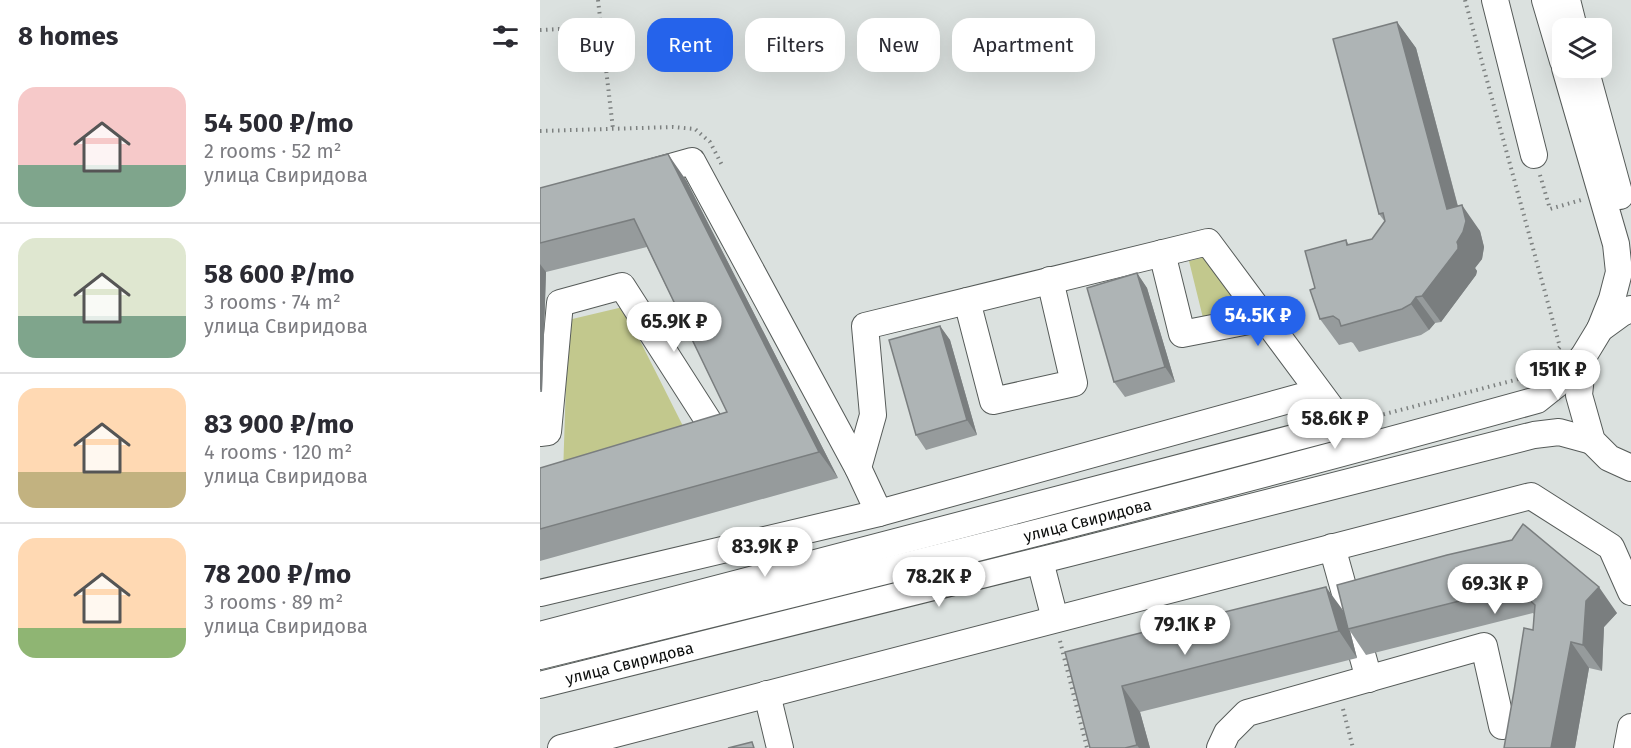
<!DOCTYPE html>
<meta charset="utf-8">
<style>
:root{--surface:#fff;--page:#f7f7f7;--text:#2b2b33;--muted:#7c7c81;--line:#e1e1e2;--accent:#2563eb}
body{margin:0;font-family:"Fira Sans",sans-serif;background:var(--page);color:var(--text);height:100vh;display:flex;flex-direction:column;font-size:22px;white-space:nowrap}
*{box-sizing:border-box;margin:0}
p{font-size:20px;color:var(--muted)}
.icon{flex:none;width:33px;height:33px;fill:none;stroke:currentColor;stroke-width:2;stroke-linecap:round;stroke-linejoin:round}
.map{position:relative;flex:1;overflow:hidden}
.panel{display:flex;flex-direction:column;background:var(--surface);width:540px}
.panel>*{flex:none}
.banner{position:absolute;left:18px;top:18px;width:570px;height:54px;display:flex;gap:12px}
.buttons{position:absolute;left:1012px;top:18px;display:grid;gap:12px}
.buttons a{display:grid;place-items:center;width:60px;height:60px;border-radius:12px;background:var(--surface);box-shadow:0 6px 24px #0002;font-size:30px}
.price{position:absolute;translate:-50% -51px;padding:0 14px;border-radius:21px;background:#fff;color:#222;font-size:20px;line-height:39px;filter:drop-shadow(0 2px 3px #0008)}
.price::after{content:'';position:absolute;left:50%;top:36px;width:18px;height:14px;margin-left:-9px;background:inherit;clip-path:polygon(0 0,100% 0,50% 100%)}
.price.current{background:var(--accent);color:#fff}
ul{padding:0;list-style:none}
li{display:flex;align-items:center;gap:18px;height:150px;padding:0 18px}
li+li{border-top:2px solid var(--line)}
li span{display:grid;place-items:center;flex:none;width:168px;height:120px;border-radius:18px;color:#555}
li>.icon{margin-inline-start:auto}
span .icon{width:72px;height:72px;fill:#fffc;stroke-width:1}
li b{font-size:26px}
h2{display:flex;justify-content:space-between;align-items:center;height:72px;padding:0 18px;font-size:26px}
.chip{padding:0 21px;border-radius:18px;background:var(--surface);box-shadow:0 6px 24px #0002;font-size:21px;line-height:54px}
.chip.current{background:var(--accent);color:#fff}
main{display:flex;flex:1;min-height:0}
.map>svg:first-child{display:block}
.green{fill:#c2c88d}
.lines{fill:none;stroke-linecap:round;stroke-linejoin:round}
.minor-casing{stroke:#565b59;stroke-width:28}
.path{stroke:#7d8180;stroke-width:4;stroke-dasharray:1.5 4.5;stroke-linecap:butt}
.minor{stroke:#fff;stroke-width:26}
.wall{fill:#969b9c}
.shaded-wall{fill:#7a7e7f}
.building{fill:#aeb4b5;stroke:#7a7e7f;stroke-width:1.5}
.labels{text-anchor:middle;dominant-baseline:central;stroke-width:4.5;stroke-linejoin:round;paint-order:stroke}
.street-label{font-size:16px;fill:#0b0d0c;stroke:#dbe1df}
</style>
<main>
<section class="panel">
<h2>8 homes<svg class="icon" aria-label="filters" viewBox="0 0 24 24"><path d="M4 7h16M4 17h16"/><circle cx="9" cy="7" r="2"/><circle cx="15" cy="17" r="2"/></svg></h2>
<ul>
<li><span style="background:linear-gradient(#f6c9c9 65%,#7fa58c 0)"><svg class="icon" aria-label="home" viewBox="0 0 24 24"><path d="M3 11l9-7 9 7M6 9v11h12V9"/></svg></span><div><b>54 500 ₽/mo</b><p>2 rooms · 52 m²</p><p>улица Свиридова</p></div></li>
<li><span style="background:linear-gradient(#dfe7d0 65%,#7fa58c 0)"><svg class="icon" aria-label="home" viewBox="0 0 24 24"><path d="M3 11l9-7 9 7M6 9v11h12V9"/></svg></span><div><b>58 600 ₽/mo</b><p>3 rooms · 74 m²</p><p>улица Свиридова</p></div></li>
<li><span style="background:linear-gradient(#ffd9b3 70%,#c2b280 0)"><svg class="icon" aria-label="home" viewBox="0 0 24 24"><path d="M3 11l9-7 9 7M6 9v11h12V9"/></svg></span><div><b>83 900 ₽/mo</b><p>4 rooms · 120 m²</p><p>улица Свиридова</p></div></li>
<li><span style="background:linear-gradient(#ffd9b3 75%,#8fb573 0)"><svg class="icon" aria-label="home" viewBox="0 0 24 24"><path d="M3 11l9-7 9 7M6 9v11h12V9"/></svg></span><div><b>78 200 ₽/mo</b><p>3 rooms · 89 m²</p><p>улица Свиридова</p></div></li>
</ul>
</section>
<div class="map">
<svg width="1091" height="748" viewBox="0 0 1091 748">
<rect width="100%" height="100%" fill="#dbe1df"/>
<path class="green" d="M 665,257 L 707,312 L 663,318 L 649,261 Z
M 83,307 L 147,434 L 23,475 L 28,320 Z"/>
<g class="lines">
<g class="minor-casing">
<g id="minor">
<path d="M 955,0 L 994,155"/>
<path d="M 1005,0 L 1023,61"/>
<path d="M 1027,0 L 1034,28"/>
<path d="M 1025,68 L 1076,244 L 1079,272 L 1072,299 L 1060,329"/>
<path d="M 1045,68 L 1080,196"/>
<path d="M 102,175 L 152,161 L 318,468 L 339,513"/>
<path d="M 622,253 L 642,334 L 724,318"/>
<path d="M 427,301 L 453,401 L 534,383 L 510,280"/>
<path d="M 1091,309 L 1082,313 L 1060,329 L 1043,357 L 1039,395 L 1052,441 L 1069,458 L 1091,468"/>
<path d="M 0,433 L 8,432 L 20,303 L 82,286 L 180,439 L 169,441"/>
<path d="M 318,468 L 333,415 L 325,326 L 668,242 L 812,436"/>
<path d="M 792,547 L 829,679"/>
<path d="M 500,561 L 515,619"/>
<path d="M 0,593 L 339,513 L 778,392"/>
<path d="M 0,635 L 803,425"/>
<path id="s1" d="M 0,656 C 333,575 666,492 997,400 L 1017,384 L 1043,357"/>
<path id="s2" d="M 0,685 L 530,553 L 994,435 L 1019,432 L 1052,441"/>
<path d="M 227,694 L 240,748"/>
<path d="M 21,748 L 991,496 L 1071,547 L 1091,592"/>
<path d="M 680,748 L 687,733 L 707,713 L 944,646 L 962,726"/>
<path d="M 1087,748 L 1091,727"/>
</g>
</g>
<path class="path" d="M 58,0 L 73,129
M 925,0 L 1020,347 L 1018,349
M 0,30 L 61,27
M 0,131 L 133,127 L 155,129 L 170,142 L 183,167
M 1000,175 L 1010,209 L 1041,200
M 826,419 L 990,376
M 520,641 L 547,748
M 803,709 L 813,748"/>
<use href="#minor" class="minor"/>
</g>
<path class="wall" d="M 857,22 L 876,48 L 918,206 L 940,231 L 944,247 L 942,259 L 935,268 L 937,271 L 936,275 L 901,322 L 895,323 L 889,330 L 881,335 L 819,352 L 813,343 L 811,342 L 799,345 L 780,319 L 775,288 L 806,240 L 809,245 L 832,239 L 845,222 L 839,214 Z
M 146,180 L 298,478 L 0,561 L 0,468 L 187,412 L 107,247 L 6,272 L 2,392 L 0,392 L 0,188 Z
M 597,273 L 607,288 L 635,382 L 585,397 L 574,382 Z
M 400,326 L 410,340 L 437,435 L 386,450 L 376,435 Z
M 907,555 L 1077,613 L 1064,627 L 1062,671 L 1049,668 L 1035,748 L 964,748 L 993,630 L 994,614 L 993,613 L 826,655 L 810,631 L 817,658 L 600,712 L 610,748 L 550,748 L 525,652 L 804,612 Z"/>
<path class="shaded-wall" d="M 857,22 L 876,48 L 924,230 L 922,205 L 940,231 L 944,247 L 942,259 L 935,268 L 937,271 L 936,275 L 901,322 L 882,296 L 917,242 L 907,209 Z
M 128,154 L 146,180 L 298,478 L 279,452 Z
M 0,264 L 6,272 L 2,392 L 0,389 Z
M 597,273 L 607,288 L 635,382 L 625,367 Z
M 876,297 L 895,323 L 889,330 L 871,304 Z
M 400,326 L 410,340 L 437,435 L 427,420 Z
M 786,587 L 805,613 L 808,629 L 810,631 L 817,658 L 799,631 Z
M 1059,587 L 1077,613 L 1064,627 L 1062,671 L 1043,645 L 1046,601 Z
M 1031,642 L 1049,668 L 1035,748 L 1011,748 Z
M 582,686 L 600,712 L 610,748 L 599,748 L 597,745 Z"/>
<path class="building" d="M 857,22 L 907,209 L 922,205 L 926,221 L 923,232 L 917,242 L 918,245 L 918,249 L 882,296 L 876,297 L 871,304 L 862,309 L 801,326 L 799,320 L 793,316 L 780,319 L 770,290 L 775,288 L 765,251 L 806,240 L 807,245 L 832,239 L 845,221 L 843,213 L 839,214 L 793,39 Z
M 128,154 L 279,452 L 0,529 L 0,468 L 187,412 L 94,219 L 0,243 L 0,188 Z
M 597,273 L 625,367 L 574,382 L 547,288 Z
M 400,326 L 427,420 L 376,435 L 349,340 Z
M 983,524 L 1059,587 L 1046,601 L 1043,645 L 1031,642 L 1011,748 L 964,748 L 974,691 L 984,628 L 993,630 L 995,605 L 975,587 L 808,629 L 797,585 L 907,555 L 972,540 Z
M 786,587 L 799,631 L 582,686 L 597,745 L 585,748 L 550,748 L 525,652 L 620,628 Z
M 212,742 L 214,748 L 188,748 Z"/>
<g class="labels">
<g class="street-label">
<text stroke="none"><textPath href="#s1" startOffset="564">улица Свиридова</textPath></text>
<text stroke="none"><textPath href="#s2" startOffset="92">улица Свиридова</textPath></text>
</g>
</g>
</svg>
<div class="buttons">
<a><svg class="icon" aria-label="layers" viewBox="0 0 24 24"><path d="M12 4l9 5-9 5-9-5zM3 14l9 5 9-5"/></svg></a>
</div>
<b class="price current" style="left:718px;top:347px">54.5K ₽</b>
<b class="price" style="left:134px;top:353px">65.9K ₽</b>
<b class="price" style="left:1018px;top:401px">151K ₽</b>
<b class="price" style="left:795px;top:450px">58.6K ₽</b>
<b class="price" style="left:225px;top:578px">83.9K ₽</b>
<b class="price" style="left:399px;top:608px">78.2K ₽</b>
<b class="price" style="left:955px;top:615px">69.3K ₽</b>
<b class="price" style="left:645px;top:656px">79.1K ₽</b>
<div class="banner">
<a class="chip">Buy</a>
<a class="chip current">Rent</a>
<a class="chip">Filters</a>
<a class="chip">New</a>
<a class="chip">Apartment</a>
</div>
</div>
</main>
